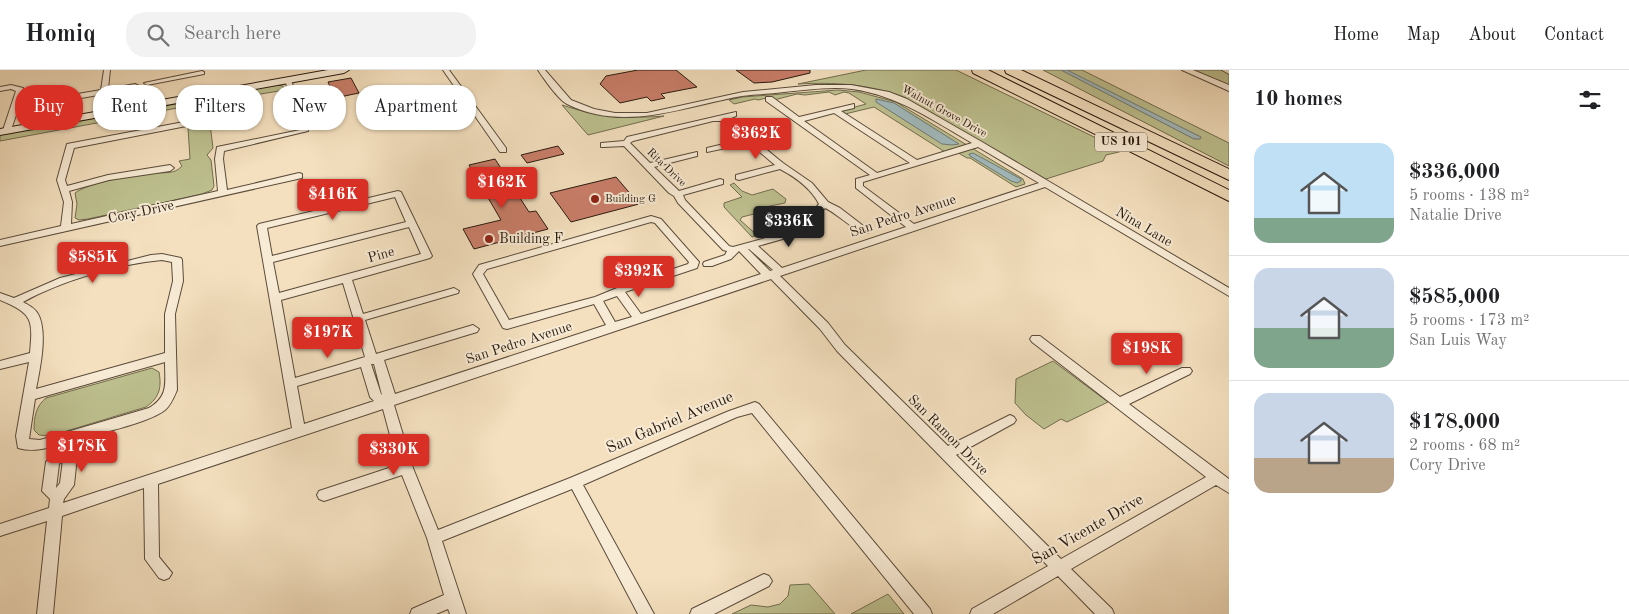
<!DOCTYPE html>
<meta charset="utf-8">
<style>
:root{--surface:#fff;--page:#f2f2f2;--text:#202124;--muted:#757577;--line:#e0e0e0;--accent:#d93025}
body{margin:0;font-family:"Old Standard TT",serif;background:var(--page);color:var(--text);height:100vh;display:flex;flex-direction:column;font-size:19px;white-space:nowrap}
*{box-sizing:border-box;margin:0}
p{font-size:16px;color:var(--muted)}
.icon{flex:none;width:28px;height:28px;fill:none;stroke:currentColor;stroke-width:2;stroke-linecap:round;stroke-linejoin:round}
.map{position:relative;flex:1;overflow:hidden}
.drawer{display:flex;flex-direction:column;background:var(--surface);width:400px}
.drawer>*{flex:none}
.top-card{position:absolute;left:15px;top:15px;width:475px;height:45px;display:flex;gap:10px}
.price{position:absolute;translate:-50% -42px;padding:0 11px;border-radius:5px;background:var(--accent);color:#fff;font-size:16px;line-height:32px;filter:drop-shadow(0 1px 2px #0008)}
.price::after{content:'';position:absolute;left:50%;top:30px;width:15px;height:11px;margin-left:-8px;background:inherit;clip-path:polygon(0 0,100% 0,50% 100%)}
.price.selected{background:#222;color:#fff}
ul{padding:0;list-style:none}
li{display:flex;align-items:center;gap:15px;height:125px;padding:0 25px}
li+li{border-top:1px solid var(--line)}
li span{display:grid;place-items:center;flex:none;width:140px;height:100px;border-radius:15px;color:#555}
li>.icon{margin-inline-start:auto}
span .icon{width:60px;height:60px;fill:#fffc;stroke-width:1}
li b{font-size:21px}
h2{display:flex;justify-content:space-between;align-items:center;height:60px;padding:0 25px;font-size:21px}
.pill{padding:0 18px;border-radius:20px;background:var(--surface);box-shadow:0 1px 4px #0004;font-size:18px;line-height:45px}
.pill.selected{background:var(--accent);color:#fff}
header{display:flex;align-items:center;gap:30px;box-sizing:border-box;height:70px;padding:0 25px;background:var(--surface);border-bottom:1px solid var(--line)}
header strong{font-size:24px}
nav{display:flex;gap:28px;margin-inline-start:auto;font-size:18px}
.search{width:350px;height:45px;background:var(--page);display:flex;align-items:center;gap:12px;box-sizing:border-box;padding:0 18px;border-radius:20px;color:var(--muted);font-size:19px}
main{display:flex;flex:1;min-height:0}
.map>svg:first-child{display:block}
.green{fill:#bec190;stroke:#726d4f}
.water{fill:#a1babd;stroke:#707a77}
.building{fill:#ca7e6a;stroke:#27190e}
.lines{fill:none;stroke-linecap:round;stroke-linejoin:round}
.minor-casing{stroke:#5a4b3a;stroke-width:2}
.tertiary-casing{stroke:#5a4b3a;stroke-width:2}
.secondary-casing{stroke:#27190e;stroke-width:2}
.motorway-casing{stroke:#27190e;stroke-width:2}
.minor{fill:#f8ebd5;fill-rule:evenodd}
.tertiary{fill:#f8ebd5;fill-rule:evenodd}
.secondary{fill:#f8ebd5;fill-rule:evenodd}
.motorway{fill:#f4e0bf;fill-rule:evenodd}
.poi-dot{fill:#8f2418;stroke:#f8ebd5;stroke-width:2}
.labels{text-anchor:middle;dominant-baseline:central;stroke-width:4;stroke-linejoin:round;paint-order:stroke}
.far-street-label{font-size:11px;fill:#27190e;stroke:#f8ebd5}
.far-poi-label{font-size:11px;fill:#27190e;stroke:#f8ebd5;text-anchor:start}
.shield{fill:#f8ebd5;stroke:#66584a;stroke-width:1}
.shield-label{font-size:12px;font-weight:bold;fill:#27190e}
.street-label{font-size:14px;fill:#27190e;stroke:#f8ebd5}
.poi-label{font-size:14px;fill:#27190e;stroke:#f8ebd5;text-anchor:start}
.near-street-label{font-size:16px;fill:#27190e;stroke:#f8ebd5}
</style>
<header>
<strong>Homiq</strong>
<div class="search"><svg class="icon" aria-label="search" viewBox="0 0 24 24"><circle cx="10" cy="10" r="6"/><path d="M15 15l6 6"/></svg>Search here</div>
<nav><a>Home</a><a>Map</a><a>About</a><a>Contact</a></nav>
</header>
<main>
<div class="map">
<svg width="1229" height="544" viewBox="0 0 1229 544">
<rect width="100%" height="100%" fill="#f4e0bf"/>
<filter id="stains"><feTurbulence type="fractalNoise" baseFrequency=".004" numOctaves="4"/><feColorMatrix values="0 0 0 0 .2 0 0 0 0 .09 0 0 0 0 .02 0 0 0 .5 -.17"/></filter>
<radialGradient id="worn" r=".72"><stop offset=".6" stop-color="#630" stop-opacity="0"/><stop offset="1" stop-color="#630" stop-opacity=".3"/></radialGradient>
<path class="green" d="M 866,0 L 956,0 L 1123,81 L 1106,85 L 1103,91 L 1046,109 L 903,27 C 868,14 835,12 798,14 Z
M 1043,0 L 1082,0 L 1229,73 L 1229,96 Z
M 1189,0 L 1229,0 L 1229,16 Z
M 276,15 L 283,16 L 285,20 L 212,32 L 214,28 L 222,25 Z
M 838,20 L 859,22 L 896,32 L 1023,109 L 1025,114 L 1016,117 L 970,88 L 967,88 L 953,80 L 945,82 L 874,37 L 845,44 L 840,41 L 866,34 L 849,23 L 844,22 L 835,25 L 829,22 L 805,25 L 797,24 L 774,30 L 771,27 L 758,30 L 755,29 L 734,34 L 729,30 L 742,27 Z
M 189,31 L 199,32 L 200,42 L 195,43 L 193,37 L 188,36 L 0,71 L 0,65 Z
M 562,35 C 598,47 626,49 664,46 L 588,65 Z
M 210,54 L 213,78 L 207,85 L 211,90 L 214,116 L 212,120 L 202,124 L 88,149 L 79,150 L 75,148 L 77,134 L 75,123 C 85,114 138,103 154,103 C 164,102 174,105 182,96 L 179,91 L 190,89 L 188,57 Z
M 734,113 L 742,121 L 752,125 L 773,119 L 786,129 L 785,133 L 760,138 L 758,143 L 742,147 L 740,150 L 757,165 L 752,167 L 724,137 L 724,133 L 742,127 L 730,115 Z
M 1053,291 L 1108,332 L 1067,352 L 1061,349 L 1044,359 L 1026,345 L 1015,333 L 1016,309 Z
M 152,298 L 159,302 C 162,318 159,328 146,337 L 50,366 L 39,365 L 34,360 C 34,347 36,336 46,328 Z
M 809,514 L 835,544 L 732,544 L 751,535 L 768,537 L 780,534 L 788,526 L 790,515 Z
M 888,524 L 904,544 L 851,544 Z"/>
<path class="water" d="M 1061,0 L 1067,0 L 1201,67 L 1200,69 L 1194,69 Z
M 876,29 L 894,33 L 959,74 L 952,75 L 942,74 L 876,32 Z
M 973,83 L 1021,109 L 1021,111 L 1017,113 L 1011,111 L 970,86 L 969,84 Z"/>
<path class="building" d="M 638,0 L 676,0 L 697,17 L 661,24 L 665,28 L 651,31 L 647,27 L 620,33 L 600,14 L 606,6 Z
M 736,0 L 810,0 L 810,3 L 772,12 L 754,13 Z
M 351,8 L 359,23 L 335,28 L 328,12 Z
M 558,76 L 564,84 L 527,93 L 521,85 Z
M 495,89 L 529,142 L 536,141 L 548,159 L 474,179 L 463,159 L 501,150 L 469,95 Z
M 616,107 L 639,134 L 571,152 L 550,123 Z"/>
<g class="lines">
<g class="minor-casing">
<path id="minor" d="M 104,0 L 110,0 L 108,19 L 135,14 L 139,16 L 104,24 L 18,39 L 11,60 L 7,62 L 3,60 L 16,21 L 11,19 L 0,21 L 0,17 L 11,15 L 23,18 L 19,34 L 101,20 Z
M 443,0 L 449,0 L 506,78 L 506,82 L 500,82 Z
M 538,0 L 545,0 L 571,30 L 594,39 L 615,43 L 647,43 L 743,22 L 816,15 L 851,15 L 889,22 L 907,29 L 982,72 L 1229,218 L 1229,226 L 1045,117 L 780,206 L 828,253 L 845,275 L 948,376 L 1010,345 L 1014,347 L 1016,350 L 1014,353 L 956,385 L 1061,489 L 1206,407 L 1032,272 L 1030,269 L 1032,266 L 1040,266 L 1120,327 L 1182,298 L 1190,298 L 1192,301 L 1190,304 L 1129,334 L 1229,409 L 1229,423 L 1216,415 L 1071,499 L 1112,539 L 1114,544 L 1095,544 L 1058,506 L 993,544 L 970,544 L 972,539 L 1048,496 L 837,281 L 820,259 L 771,209 L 394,335 L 413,398 L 438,460 L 570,408 L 729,341 L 755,332 L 759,334 L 930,539 L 932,544 L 914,544 L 752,343 L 737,347 L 583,415 L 654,544 L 638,544 L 572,419 L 442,471 L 466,544 L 450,544 L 448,539 L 436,544 L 410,544 L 412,539 L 444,525 L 427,468 L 402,405 L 324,431 L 319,429 L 317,425 L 319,421 L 398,395 L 383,339 L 158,414 L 159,487 L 172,503 L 169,508 L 164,510 L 159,508 L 145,489 L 144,418 L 62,446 L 53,544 L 37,544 L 47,451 L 0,466 L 0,454 L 49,438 L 50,429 L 42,421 L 46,392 L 57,380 L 58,375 C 44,379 32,382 18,378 L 16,366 L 29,292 L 0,299 L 0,291 L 30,283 C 33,249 33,244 0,230 L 0,223 L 14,228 L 60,208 L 151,185 L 162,184 L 181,188 L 182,190 L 183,211 L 175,244 L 177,320 C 174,327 171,335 165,340 C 149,353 93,365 71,371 L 70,380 L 77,387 L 74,415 L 64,429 L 63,433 L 292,358 L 257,156 L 259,154 L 398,121 L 401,122 L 432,186 L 430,188 L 352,210 L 363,244 L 454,218 L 459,221 L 458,223 L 365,250 L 376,284 L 473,255 L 479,259 L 477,262 L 384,290 L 395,324 L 606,255 L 594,234 L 507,259 L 503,258 L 473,204 L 479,195 L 651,146 L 661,149 L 699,192 L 697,198 L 625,222 L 641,244 L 761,204 L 739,181 L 731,189 L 712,196 L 704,196 L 703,194 L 704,192 L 725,185 L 727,181 L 723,180 L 678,133 L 674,126 L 669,123 L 624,76 L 604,77 L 601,77 L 601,73 L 624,71 L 627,67 L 736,42 L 736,46 L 729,49 L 783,93 L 812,113 L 828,132 L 840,138 L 870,161 L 868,163 C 858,165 837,143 825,138 L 804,163 L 758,176 L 782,198 L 906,157 L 856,118 L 856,109 L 870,105 L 766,31 L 766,27 L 772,27 L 799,47 L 854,34 L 854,38 L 841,41 L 917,90 L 972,73 C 934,51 897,25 852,19 C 830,16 806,20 784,22 C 770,24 756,24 742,26 C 685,36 624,63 567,34 C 559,30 544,9 538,0 ZM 834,43 L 910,93 L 877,103 L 804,51 ZM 713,51 L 722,51 L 745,69 L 707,78 L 707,82 L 749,73 L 775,95 L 736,105 L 736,109 L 739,110 L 780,99 C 795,107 811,118 819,134 L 798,159 L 733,177 L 729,176 L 685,130 L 683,125 L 723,114 L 723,110 L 720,109 L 679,121 L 654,97 L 697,86 L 697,82 L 650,93 L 630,73 L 633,71 ZM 978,77 L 1039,113 L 914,154 L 863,116 L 863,112 ZM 395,127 L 406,152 L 272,186 L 267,158 ZM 651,152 L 655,153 L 689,192 L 688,194 L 622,216 L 595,227 L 509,250 L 483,204 L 487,199 ZM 409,157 L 421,184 L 279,223 L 273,192 ZM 748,179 L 749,179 L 773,200 L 770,201 ZM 162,190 L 172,192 L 173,211 L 165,244 L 165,283 L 36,319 C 40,299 48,262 38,244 C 35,238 28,235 23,232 C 61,211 118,194 162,190 ZM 343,213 L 365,287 L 295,308 L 281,230 ZM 617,226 L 632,247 L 615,252 L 603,231 ZM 165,292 C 165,313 169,326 149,338 L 40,370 L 29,369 L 35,329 ZM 371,294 L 374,294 L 382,325 L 381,324 ZM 361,297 L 370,327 L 374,331 L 304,354 L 297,316 ZM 63,390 L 60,413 L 56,418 L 59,394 Z
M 1222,0 L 1229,0 L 1229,4 Z
M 202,1 L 204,2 L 204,4 L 147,15 L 144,13 Z
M 288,8 L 291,10 L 308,61 L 224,81 L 223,89 L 227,120 L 299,103 L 302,104 L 302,108 L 0,176 L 0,170 L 61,156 L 64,132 L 57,110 L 67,74 L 205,48 L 201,25 L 205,23 L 209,25 L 212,51 L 74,78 L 65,110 L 67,116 L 108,105 L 170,95 L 174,98 L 170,101 L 109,110 L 69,121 L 72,132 L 71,154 L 218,121 L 215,89 L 217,77 L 300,60 L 285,10 Z
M 764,504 L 769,506 L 772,511 L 769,516 L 714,544 L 690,544 L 692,539 Z"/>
</g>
<g class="tertiary-casing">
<path id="tertiary" d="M 1182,0 L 1193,0 L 1229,15 L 1229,21 Z"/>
</g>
<g class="secondary-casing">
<path id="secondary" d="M 328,0 L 349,0 L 344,3 L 0,65 L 0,59 Z"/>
</g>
<g class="motorway-casing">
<path id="motorway" d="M 972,0 L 988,0 L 1229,120 L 1229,131 L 973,3 Z
M 1005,0 L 1021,0 L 1229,99 L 1229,110 L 1006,3 Z"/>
</g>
<use href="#minor" class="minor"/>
<use href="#tertiary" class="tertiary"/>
<use href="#secondary" class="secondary"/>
<use href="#motorway" class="motorway"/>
</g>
<g class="poi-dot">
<circle cx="595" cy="129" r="5"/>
<circle cx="489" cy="169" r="5"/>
</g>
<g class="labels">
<g class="far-street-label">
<text transform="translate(944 42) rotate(29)">Walnut Grove Drive</text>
<text transform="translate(666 98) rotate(44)">Rita Drive</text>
</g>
<g class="far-poi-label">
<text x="605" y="129">Building G</text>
</g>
<rect class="shield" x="1095" y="62.5" width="52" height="19" rx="4"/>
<g class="shield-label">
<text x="1121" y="72">US 101</text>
</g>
<g class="street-label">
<text transform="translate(141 142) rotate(-12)">Cory Drive</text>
<text transform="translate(903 146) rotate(-18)">San Pedro Avenue</text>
<text transform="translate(1144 157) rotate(31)">Nina Lane</text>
<text transform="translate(381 185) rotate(-16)">Pine</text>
<text transform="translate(519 273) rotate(-18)">San Pedro Avenue</text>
<text transform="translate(948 365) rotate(45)">San Ramon Drive</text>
</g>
<g class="poi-label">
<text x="499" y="169">Building F</text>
</g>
<g class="near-street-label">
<text transform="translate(670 353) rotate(-23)">San Gabriel Avenue</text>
<text transform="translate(1088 460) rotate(-30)">San Vicente Drive</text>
</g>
</g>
<rect width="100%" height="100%" filter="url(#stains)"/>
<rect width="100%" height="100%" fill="url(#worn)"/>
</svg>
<b class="price" style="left:756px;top:90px">$362K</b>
<b class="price" style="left:502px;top:139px">$162K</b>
<b class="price" style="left:333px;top:151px">$416K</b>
<b class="price selected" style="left:789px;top:178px">$336K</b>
<b class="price" style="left:93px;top:214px">$585K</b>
<b class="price" style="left:639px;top:228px">$392K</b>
<b class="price" style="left:328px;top:289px">$197K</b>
<b class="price" style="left:1147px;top:305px">$198K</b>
<b class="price" style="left:82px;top:403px">$178K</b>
<b class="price" style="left:394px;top:406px">$330K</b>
<div class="top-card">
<a class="pill selected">Buy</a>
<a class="pill">Rent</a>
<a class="pill">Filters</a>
<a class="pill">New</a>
<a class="pill">Apartment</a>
</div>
</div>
<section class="drawer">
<h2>10 homes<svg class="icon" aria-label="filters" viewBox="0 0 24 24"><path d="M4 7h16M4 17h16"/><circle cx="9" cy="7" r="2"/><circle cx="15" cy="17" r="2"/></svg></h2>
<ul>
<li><span style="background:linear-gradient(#bfe0f5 75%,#7fa58c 0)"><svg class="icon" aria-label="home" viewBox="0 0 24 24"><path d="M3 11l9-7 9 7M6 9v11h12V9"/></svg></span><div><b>$336,000</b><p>5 rooms · 138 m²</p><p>Natalie Drive</p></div></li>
<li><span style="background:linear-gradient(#c9d6e8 60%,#7fa58c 0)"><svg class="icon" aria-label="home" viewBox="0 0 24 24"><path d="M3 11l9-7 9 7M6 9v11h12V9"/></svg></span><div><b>$585,000</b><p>5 rooms · 173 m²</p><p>San Luis Way</p></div></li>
<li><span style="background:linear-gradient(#c9d6e8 65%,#b9a48a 0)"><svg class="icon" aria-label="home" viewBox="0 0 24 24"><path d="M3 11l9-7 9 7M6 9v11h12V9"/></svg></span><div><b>$178,000</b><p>2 rooms · 68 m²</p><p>Cory Drive</p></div></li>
</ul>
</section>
</main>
